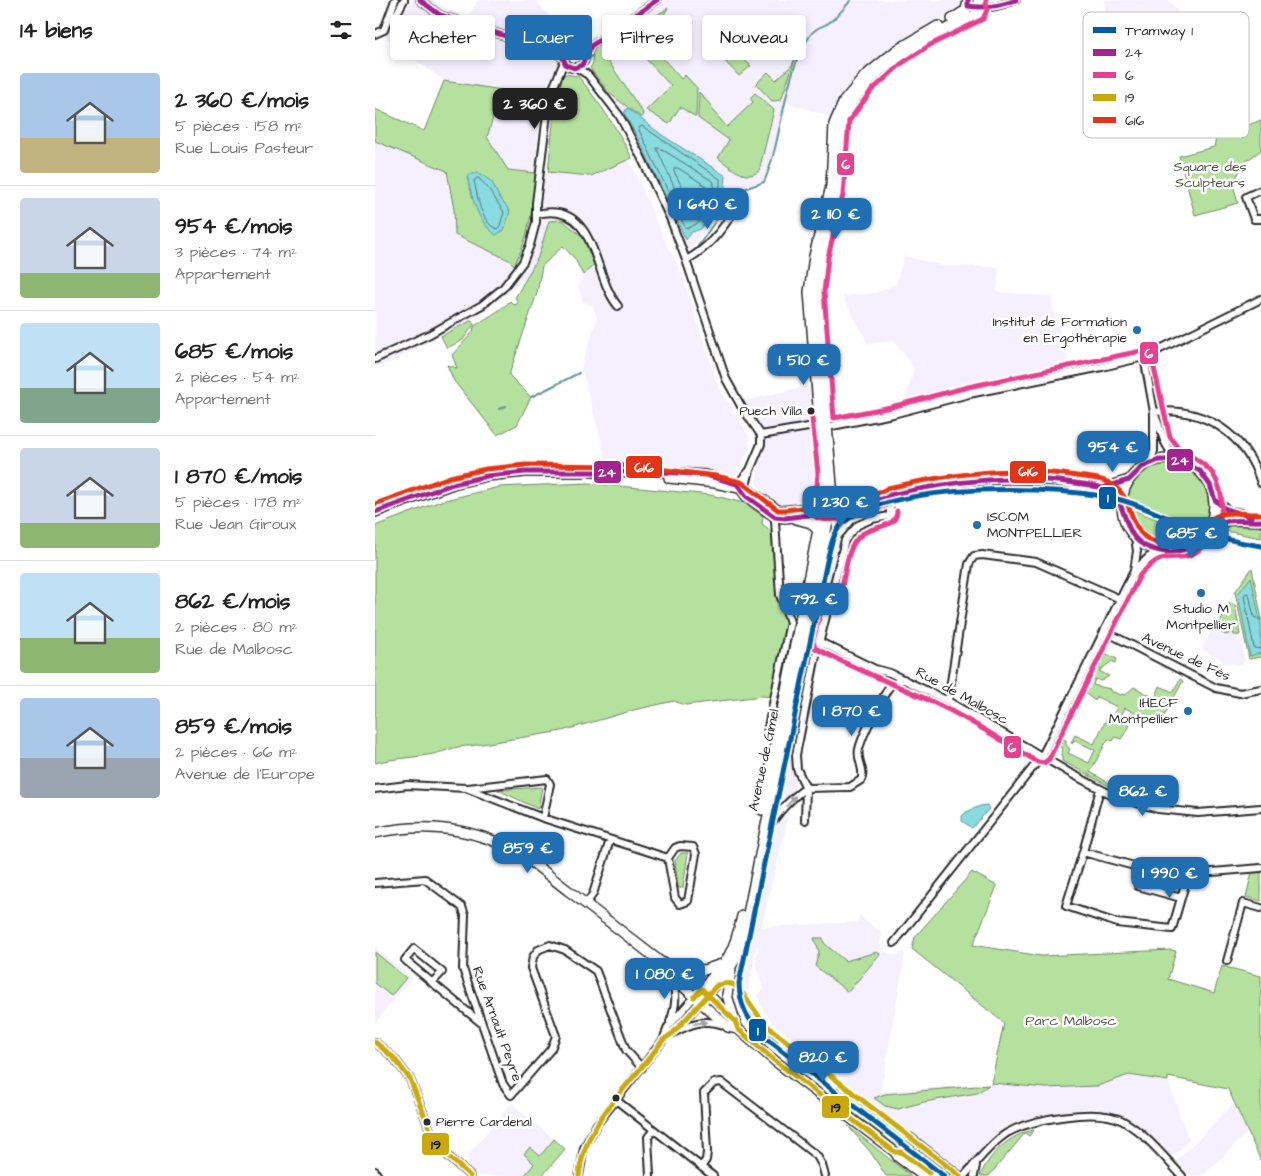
<!DOCTYPE html>
<html lang="fr">
<meta charset="utf-8">
<style>
:root{--surface:#fff;--page:#f6f6f6;--text:#222;--muted:#767676;--line:#e0e0e0;--accent:#1f6fb2}
body{margin:0;font-family:"Architects Daughter",sans-serif;background:var(--page);color:var(--text);height:100vh;display:flex;flex-direction:column;font-size:19px;white-space:nowrap}
*{box-sizing:border-box;margin:0}
p{font-size:16px;color:var(--muted)}
.icon{flex:none;width:28px;height:28px;fill:none;stroke:currentColor;stroke-width:2;stroke-linecap:round;stroke-linejoin:round}
.map{position:relative;flex:1;overflow:hidden}
.side{display:flex;flex-direction:column;background:var(--surface);width:375px}
.side>*{flex:none}
.banner{position:absolute;left:15px;top:15px;width:475px;height:45px;display:flex;gap:10px}
.price{position:absolute;translate:-50% -42px;padding:0 11px;border-radius:10px;background:var(--accent);color:#fff;font-size:16px;line-height:32px;filter:drop-shadow(0 1px 2px #0008)}
.price::after{content:'';position:absolute;left:50%;top:30px;width:15px;height:11px;margin-left:-8px;background:inherit;clip-path:polygon(0 0,100% 0,50% 100%)}
.price.active{background:#222;color:#fff}
ul{padding:0;list-style:none}
li{display:flex;align-items:center;gap:15px;height:125px;padding:0 20px}
li+li{border-top:1px solid var(--line)}
li span{display:grid;place-items:center;flex:none;width:140px;height:100px;border-radius:5px;color:#555}
li>.icon{margin-inline-start:auto}
span .icon{width:60px;height:60px;fill:#fffc;stroke-width:1}
li b{font-size:21px}
h2{display:flex;justify-content:space-between;align-items:center;height:60px;padding:0 20px;font-size:21px}
.tag{padding:0 18px;border-radius:5px;background:var(--surface);box-shadow:0 2px 8px #0003;font-size:18px;line-height:45px}
.tag.active{background:var(--accent);color:#fff}
main{display:flex;flex:1;min-height:0}
.map>svg:first-child{display:block}
.built{fill:#f5f0ff}
.green{fill:#b5e19e;stroke:#708664}
.water{fill:#89dbe0;stroke:#639598}
.lines{fill:none;stroke-linecap:round;stroke-linejoin:round}
.shore{stroke:#517173;stroke-width:1}
.stream{stroke:#639598;stroke-width:2}
.street-casing{stroke:#2b2b2b;stroke-width:10}
.secondary-casing{stroke:#2b2b2b;stroke-width:12}
.street{stroke:#fff;stroke-width:6}
.secondary{stroke:#fff;stroke-width:9}
.bus-1-casing{stroke:#fff;stroke-width:9}
.bus-2-casing{stroke:#fff;stroke-width:9}
.bus-3-casing{stroke:#fff;stroke-width:9}
.bus-4-casing{stroke:#fff;stroke-width:9}
.bus-1{stroke:#a4238f;stroke-width:5}
.bus-2{stroke:#e6418e;stroke-width:5}
.bus-3{stroke:#caaa0b;stroke-width:5}
.bus-4{stroke:#e43417;stroke-width:5}
.tram-1-casing{stroke:#fff;stroke-width:9}
.tram-1{stroke:#005ba1;stroke-width:5}
.oneway{fill:#a0a0a0}
.poi-dot{fill:#1f6fb2;stroke:#fff;stroke-width:2}
.bus-dot{fill:#2b2b2b;stroke:#fff;stroke-width:2}
.labels{text-anchor:middle;dominant-baseline:central;stroke-width:5;stroke-linejoin:round;paint-order:stroke}
.bus-label{font-size:13px;fill:#2b2b2b;stroke:#fff;text-anchor:end}
.park-label{font-size:14px;fill:#4e5848;stroke:#fff}
.poi-label{font-size:14px;fill:#2b2b2b;stroke:#fff;text-anchor:end}
.street-label{font-size:14px;fill:#2b2b2b;stroke:#fff}
.key{fill:#fff;stroke:#bfbfbf;stroke-width:1}
.key-label{font-size:14px;fill:#2b2b2b}
.line-badge{stroke:#fff;stroke-width:2}
.badge-label{font-size:14px;text-anchor:middle;font-weight:bold;fill:#fff}
.pale-badge-label{font-size:14px;text-anchor:middle;font-weight:bold;fill:#111}
</style>
<main>
<section class="side">
<h2>14 biens<svg class="icon" aria-label="filters" viewBox="0 0 24 24"><path d="M4 7h16M4 17h16"/><circle cx="9" cy="7" r="2"/><circle cx="15" cy="17" r="2"/></svg></h2>
<ul>
<li><span style="background:linear-gradient(#a9c7e8 65%,#c2b280 0)"><svg class="icon" aria-label="home" viewBox="0 0 24 24"><path d="M3 11l9-7 9 7M6 9v11h12V9"/></svg></span><div><b>2 360 €/mois</b><p>5 pièces · 158 m²</p><p>Rue Louis Pasteur</p></div></li>
<li><span style="background:linear-gradient(#c9d6e8 75%,#8fb573 0)"><svg class="icon" aria-label="home" viewBox="0 0 24 24"><path d="M3 11l9-7 9 7M6 9v11h12V9"/></svg></span><div><b>954 €/mois</b><p>3 pièces · 74 m²</p><p>Appartement</p></div></li>
<li><span style="background:linear-gradient(#bfe0f5 65%,#7fa58c 0)"><svg class="icon" aria-label="home" viewBox="0 0 24 24"><path d="M3 11l9-7 9 7M6 9v11h12V9"/></svg></span><div><b>685 €/mois</b><p>2 pièces · 54 m²</p><p>Appartement</p></div></li>
<li><span style="background:linear-gradient(#c9d6e8 75%,#8fb573 0)"><svg class="icon" aria-label="home" viewBox="0 0 24 24"><path d="M3 11l9-7 9 7M6 9v11h12V9"/></svg></span><div><b>1 870 €/mois</b><p>5 pièces · 178 m²</p><p>Rue Jean Giroux</p></div></li>
<li><span style="background:linear-gradient(#bfe0f5 65%,#8fb573 0)"><svg class="icon" aria-label="home" viewBox="0 0 24 24"><path d="M3 11l9-7 9 7M6 9v11h12V9"/></svg></span><div><b>862 €/mois</b><p>2 pièces · 80 m²</p><p>Rue de Malbosc</p></div></li>
<li><span style="background:linear-gradient(#a9c7e8 60%,#9aa5b1 0)"><svg class="icon" aria-label="home" viewBox="0 0 24 24"><path d="M3 11l9-7 9 7M6 9v11h12V9"/></svg></span><div><b>859 €/mois</b><p>2 pièces · 66 m²</p><p>Avenue de l'Europe</p></div></li>
</ul>
</section>
<div class="map">
<svg width="886" height="1176" viewBox="0 0 886 1176">
<rect width="100%" height="100%" fill="#fff"/>
<filter id="ink" filterUnits="userSpaceOnUse"><feTurbulence type="fractalNoise" baseFrequency=".02" numOctaves="2"/><feDisplacementMap in="SourceGraphic" scale="10" xChannelSelector="R" yChannelSelector="G"/><feConvolveMatrix kernelMatrix="1 2 1 2 8 2 1 2 1" color-interpolation-filters="sRGB"/></filter>
<g filter="url(#ink)">
<path class="built" d="M 38,0 L 57,0 L 74,10 L 93,16 L 103,0 L 161,0 L 193,39 L 183,46 L 178,54 L 183,60 L 183,67 L 175,78 L 165,105 L 160,173 L 173,172 L 216,176 L 254,159 L 292,245 L 306,272 L 343,386 L 374,436 L 375,447 L 360,476 L 333,470 L 283,466 L 233,466 L 206,368 L 222,318 L 218,306 L 208,302 L 203,287 L 208,275 L 219,265 L 171,232 L 163,257 L 153,275 L 111,311 L 15,363 L 0,367 L 0,141 L 72,171 L 79,210 L 80,235 L 134,260 L 139,264 L 155,221 L 160,183 L 160,173 L 133,170 L 112,137 L 126,90 L 69,81 L 9,36 L 33,3 Z
M 291,0 L 588,0 L 588,3 L 587,9 L 553,25 L 513,50 L 478,83 L 460,106 L 455,117 L 410,102 L 412,109 L 388,180 L 358,191 L 313,252 L 299,219 L 234,93 L 215,68 L 218,63 L 217,51 Z
M 729,0 L 795,0 L 807,19 L 759,45 L 754,22 L 731,26 Z
M 529,256 L 570,266 L 624,267 L 622,292 L 675,296 L 694,365 L 529,402 L 539,368 L 519,341 L 493,344 L 467,296 L 500,293 L 521,284 Z
M 436,385 L 444,494 L 438,502 L 404,504 L 392,497 L 381,483 L 390,432 L 369,401 Z
M 468,515 L 448,652 L 408,840 L 386,927 L 483,922 L 484,915 L 507,933 L 505,943 L 508,951 L 520,956 L 529,952 L 530,954 L 506,1092 L 616,1083 L 671,1088 L 722,1086 L 754,1075 L 793,1081 L 814,1140 L 799,1156 L 796,1156 L 759,1121 L 747,1114 L 726,1110 L 703,1109 L 645,1121 L 629,1128 L 619,1136 L 593,1167 L 583,1171 L 399,1024 L 389,1012 L 382,996 L 385,991 L 389,990 L 380,963 L 384,947 L 382,946 L 373,990 L 364,1001 L 363,983 L 456,530 Z
M 857,594 L 870,661 L 868,661 L 868,665 L 846,662 L 846,659 L 826,649 Z
M 0,947 L 37,978 L 0,1023 Z
M 860,1102 L 873,1132 L 828,1176 L 816,1176 L 801,1161 Z
M 136,1103 L 179,1139 L 149,1176 L 104,1176 L 94,1168 L 92,1158 L 96,1151 Z"/>
<path class="green" d="M 293,8 L 273,41 L 306,79 L 310,75 L 322,88 L 321,117 L 305,107 L 294,124 L 271,110 L 296,86 L 271,59 L 265,44 L 244,49 L 244,56 L 240,58 C 245,30 272,22 293,8 Z
M 243,33 L 236,47 L 234,62 L 268,113 L 267,118 L 234,93 L 215,68 L 218,63 L 217,51 Z
M 353,44 L 376,66 L 364,76 L 342,53 Z
M 423,51 L 406,100 L 397,101 L 381,84 L 393,72 L 401,80 L 417,65 Z
M 190,74 L 203,76 C 224,102 242,128 257,158 L 216,176 L 173,172 L 180,103 L 188,76 Z
M 69,81 L 127,90 L 112,137 L 133,170 L 160,173 C 159,203 154,238 139,265 L 134,260 L 80,235 L 79,210 L 72,171 L 0,141 L 0,109 L 49,131 Z
M 324,92 L 338,108 L 337,110 L 352,127 L 378,102 L 375,98 L 380,93 L 399,110 L 384,171 C 370,183 355,166 343,158 L 354,140 L 323,118 Z
M 886,120 L 886,150 L 869,163 L 858,184 L 863,203 L 820,215 L 804,156 L 839,147 L 841,138 Z
M 187,220 L 208,237 L 219,265 L 208,275 L 200,259 L 188,246 L 167,266 L 162,293 L 134,375 L 156,397 L 142,425 L 122,435 L 79,381 L 72,365 L 82,368 L 77,355 L 98,332 L 99,326 C 111,318 124,312 135,301 L 139,305 L 142,304 L 142,300 L 140,298 L 163,257 L 174,221 Z
M 97,320 L 99,324 L 88,340 L 72,348 L 66,336 Z
M 790,462 C 830,465 846,495 829,530 L 751,501 C 753,479 771,467 790,462 Z
M 213,483 L 336,495 L 369,503 L 388,516 L 387,524 L 396,531 L 402,594 L 412,620 L 397,697 L 388,696 L 310,705 L 299,701 L 259,710 L 187,731 L 95,746 C 78,746 73,751 58,754 C 39,758 19,758 0,763 L 0,526 L 66,501 L 124,487 Z
M 751,507 L 823,536 C 796,559 754,544 751,507 Z
M 851,523 L 886,526 L 886,538 L 840,529 Z
M 877,568 L 886,615 L 886,657 L 874,659 L 860,592 Z
M 855,603 L 860,605 L 865,635 L 859,635 L 858,632 L 851,635 L 841,630 Z
M 727,652 L 742,659 L 740,663 L 737,661 L 724,671 L 734,676 L 726,681 L 720,679 L 718,685 L 735,689 L 735,691 L 746,695 L 747,694 L 750,695 L 759,687 L 780,698 L 785,686 L 798,692 L 805,679 L 808,681 L 784,725 L 750,708 L 744,720 L 755,726 L 746,739 L 741,737 L 738,741 L 733,739 L 715,772 L 741,787 L 740,789 L 687,761 L 687,750 L 683,740 L 699,708 L 703,710 L 687,739 L 691,740 L 691,745 L 695,749 L 693,753 L 714,763 L 720,750 L 699,740 L 697,744 L 696,742 L 700,735 L 719,744 L 732,718 L 736,720 L 742,707 L 722,697 L 720,701 L 707,691 Z
M 167,787 L 163,809 L 123,790 Z
M 306,853 L 313,853 L 308,888 L 303,888 L 300,861 Z
M 886,871 L 886,901 L 871,897 L 877,872 Z
M 597,872 L 622,886 L 598,945 L 666,956 L 796,950 L 801,951 L 793,979 L 839,993 L 847,966 L 886,976 L 886,1161 L 853,1089 L 793,1077 L 793,1081 L 754,1075 L 722,1086 L 671,1088 L 616,1083 L 629,1023 L 537,949 L 540,937 Z
M 772,872 L 809,877 L 804,895 L 768,884 Z
M 439,938 L 448,938 L 449,943 L 470,961 L 502,952 L 505,954 L 473,992 L 440,966 L 444,952 Z
M 0,952 L 31,978 L 16,996 L 0,983 Z
M 371,1000 C 375,1019 389,1030 403,1041 L 399,1046 C 383,1034 371,1022 365,1002 Z
M 465,1085 L 575,1172 L 574,1174 L 576,1176 L 564,1176 L 471,1108 L 457,1095 Z
M 614,1085 L 602,1093 L 549,1102 L 523,1109 L 510,1106 L 499,1098 L 510,1094 Z
M 473,1126 L 536,1176 L 511,1176 L 496,1153 Z
M 659,1130 L 654,1136 L 650,1133 L 614,1176 L 605,1176 C 615,1153 634,1135 659,1130 Z
M 179,1139 L 190,1149 L 167,1176 L 149,1176 L 159,1164 L 149,1154 L 155,1147 L 165,1156 Z"/>
<path class="water" d="M 252,108 L 287,135 L 351,176 L 349,198 L 326,229 L 317,232 L 311,240 L 267,146 L 249,113 Z
M 103,172 L 117,182 L 124,197 L 135,211 L 129,230 L 121,235 C 101,220 98,199 92,176 Z
M 876,577 L 886,626 L 886,653 L 875,656 L 863,594 Z
M 612,805 L 614,809 L 597,828 L 587,821 L 587,816 L 591,812 L 605,806 Z"/>
<g class="lines">
<path class="shore" d="M 265,127 L 267,126 L 345,179 C 346,201 333,220 313,228 L 310,227 L 264,130 Z
M 282,148 L 285,148 L 339,182 L 338,194 L 319,219 L 314,219 Z
M 300,168 L 303,168 L 331,186 L 331,192 L 320,207 L 316,206 L 299,171 Z
M 103,178 C 115,187 120,200 129,212 L 125,226 L 122,229 C 105,222 103,197 99,181 Z
M 886,620 L 879,617 L 874,594 L 871,593 L 869,596 L 879,648 L 886,649"/>
<path class="stream" d="M 321,249 L 358,196 L 363,191 L 389,182 C 409,136 407,75 436,34 C 442,26 449,27 455,22 C 463,16 470,7 476,0
M 156,397 L 204,373
M 124,409 L 131,406"/>
<g class="street-casing">
<path id="street" d="M 45,0 L 65,15 L 180,52 L 188,58
M 593,6 C 611,10 624,6 641,0
M 14,20 L 22,13 L 29,0
M 0,34 L 9,30 L 20,0
M 180,52 L 198,46 L 216,46 L 282,0
M 189,61 L 196,68 L 205,66 L 209,62 L 216,46
M 202,68 L 213,75 L 244,115 L 266,157 L 295,218 L 311,260 L 351,379 L 366,406 L 386,435 L 386,444 L 375,470 L 371,486 L 364,489 L 367,479 L 375,470
M 886,190 L 871,197 L 879,219 L 886,219
M 162,214 C 223,200 217,276 243,306
M 311,260 C 333,249 349,228 361,207
M 769,357 L 779,412 L 779,451 L 775,463
M 0,359 L 55,334 L 107,305 L 128,288 L 148,262 L 155,245 L 161,222 L 161,203 L 174,98 L 189,62
M 779,412 C 829,406 871,435 886,483
M 779,413 C 788,432 786,445 804,460
M 452,427 L 518,414 L 594,394 L 727,367 L 769,357 L 886,299
M 386,435 L 445,425
M 759,571 L 774,557 L 786,551
M 729,631 L 841,688 L 865,693 L 886,689
M 445,642 L 500,669 L 515,673 L 573,701 L 695,773 L 741,797 L 783,809 L 823,813 L 886,808
M 573,701 L 594,564 L 599,556 L 607,555 L 661,562 L 745,599
M 392,732 L 415,622 L 405,595 L 400,521 L 401,515
M 93,788 L 172,779 L 175,784 L 168,818
M 431,788 L 475,787 L 486,780 C 491,770 481,760 484,749 C 489,729 503,708 512,690 L 517,684 L 529,679
M 0,789 L 32,785 L 91,788 L 168,818 L 293,858
M 725,789 L 708,852 L 691,906 L 742,923 L 797,929 L 813,874
M 430,820 L 431,788 L 422,769 L 421,755 L 440,660 L 470,540 L 483,525 L 497,519 L 515,516 L 515,495
M 393,830 C 401,814 416,798 431,788
M 305,846 L 318,847 L 321,854 L 313,901 L 305,904 L 300,898 L 293,858 L 300,848 Z
M 708,852 L 770,869 L 813,874 L 886,868
M 770,869 L 763,886 L 806,898
M 0,883 L 50,879 L 87,907 L 90,915 L 88,969 L 128,1084 L 136,1095 L 176,1049 L 181,1036 L 156,968 L 158,957 L 163,950 L 175,945 L 190,950 L 221,971 L 251,1050 L 267,1068
M 211,904 L 218,894 L 235,840
M 519,943 L 667,756 L 759,571 L 762,551 L 760,538
M 852,961 L 868,903 L 886,908
M 57,983 L 67,972 L 39,949 L 30,960 L 105,1022
M 295,1022 C 301,1006 303,993 295,977
M 301,1030 L 326,1002
M 298,1033 C 315,1024 329,1018 349,1025
M 0,1042 L 19,1058 L 35,1079 L 61,1145 L 95,1176
M 241,1100 L 338,1176
M 535,1137 L 585,1176
M 326,1167 L 331,1160 L 332,1152 L 329,1093 L 339,1083 L 346,1082 L 442,1156 L 447,1165 L 450,1176
M 0,1171 L 3,1176
M 204,1176 L 209,1148 L 222,1124 L 288,1040 L 293,1027 L 320,996
M 275,1176 L 273,1137 L 279,1130
M 589,1176 C 601,1163 617,1142 632,1133 C 657,1119 722,1107 748,1121 C 771,1134 789,1157 807,1176
M 599,1176 L 601,1165"/>
</g>
<g class="secondary-casing">
<path id="secondary" d="M 577,19 L 591,10 L 593,0
M747 505a46 46 0 1 1 92 0a46 46 0 1 1-92 0Z
M 294,478 L 340,483 L 374,490 L 404,511 L 438,508 L 447,512
M 728,488 L 754,480
M 840,500 L 853,511 L 879,517
M 455,511 C 464,502 504,490 515,495
M 0,512 L 78,484 L 112,476 L 150,472 L 288,472 L 331,475 L 362,484 L 371,496 L 400,517 L 410,518 L 465,511 L 511,498 L 515,495 C 582,480 633,473 702,484 C 712,485 726,485 735,491 C 741,495 743,501 747,507
M 421,519 L 436,523 L 444,532
M 834,529 L 854,520 L 886,521
M 387,810 L 450,495 L 434,292 L 439,256 L 456,186 L 459,124 L 469,101 L 490,76 L 522,50 L 563,26
M 0,833 C 53,822 104,828 150,857 C 166,868 180,881 195,892 C 226,915 256,939 286,962 C 315,972 338,1000 360,1021 L 363,1029
M 286,962 L 292,972 L 353,1027 L 363,1029 L 400,1061 L 520,1152 L 523,1157 L 548,1176
M 302,967 L 329,970 L 347,964
M 356,971 L 352,995 L 360,1021
M 320,996 C 349,965 358,959 367,916
M 326,1002 L 356,967 L 366,948 L 458,497 L 441,292 L 446,256 L 461,194 L 467,119 C 482,87 514,61 544,43 C 563,31 584,24 603,13 L 605,9 L 603,0
M 528,1154 L 559,1176"/>
</g>
<use href="#street" class="street"/>
<use href="#secondary" class="secondary"/>
<g class="bus-1-casing">
<path id="bus-1" d="M 45,0 L 65,15 L 180,52 L 188,58 L 191,65 L 199,68 L 207,65 L 216,46 L 282,0
M 593,0 L 593,6 C 610,9 625,6 641,0
M 717,486 L 728,488 L 754,480 L 767,467 L 784,460 L 804,460 L 825,471 L 835,485 L 840,500 L 849,508 L 876,517
M 0,512 L 78,484 L 112,476 L 150,472 L 288,472 L 331,475 L 362,484 L 371,496 L 400,517 L 410,518 L 465,511 L 511,498 L 515,495 C 577,481 637,474 700,483 C 712,485 727,485 736,493 C 757,511 744,543 785,551 C 820,557 821,533 845,523 C 858,518 872,522 886,521"/>
</g>
<g class="bus-2-casing">
<path id="bus-2" d="M 436,409 L 443,473 L 440,511 L 441,517 C 456,526 497,510 513,505 L 520,501
M 467,586 C 471,570 472,546 486,535 C 498,525 522,529 522,511
M 449,599 L 438,641 L 440,648 C 481,670 525,686 566,706 C 600,722 631,744 663,762 L 669,763 L 674,759 L 765,575 C 771,569 778,561 786,559 C 797,556 807,559 817,554 C 846,540 855,501 838,474 C 826,457 805,455 795,437 L 776,355 L 771,350 L 593,387 L 516,407 L 459,418 L 449,292 L 453,257 L 468,195 L 474,121 L 496,91 L 526,64 L 555,45 L 608,19 L 612,10 L 611,0"/>
</g>
<g class="bus-3-casing">
<path id="bus-3" d="M 319,997 L 327,989 L 360,1021 L 363,1029 L 400,1061 L 520,1152 L 526,1152 L 554,1173
M 0,1042 L 19,1058 L 35,1079 L 61,1145 L 95,1176
M 204,1176 C 208,1122 258,1083 288,1040 L 298,1033 L 342,985 C 351,983 357,982 364,988 L 388,1022 L 397,1030 L 585,1176"/>
</g>
<g class="bus-4-casing">
<path id="bus-4" d="M 0,504 L 75,477 L 111,469 L 150,465 L 258,466 L 341,476 L 366,482 L 403,510 L 410,510 L 463,504 L 508,491 L 513,488 C 577,473 638,466 702,476 C 715,478 729,478 739,486 C 762,502 751,539 788,544 C 816,547 822,524 844,515 C 857,510 871,515 885,514"/>
</g>
<use href="#bus-1" class="bus-1"/>
<use href="#bus-2" class="bus-2"/>
<use href="#bus-3" class="bus-3"/>
<use href="#bus-4" class="bus-4"/>
<g class="tram-1-casing">
<path id="tram-1" d="M 569,1176 L 388,1036 C 373,1021 364,1005 364,983 L 452,561 C 455,549 458,532 468,523 C 518,481 684,485 746,500 C 769,506 791,518 813,527 C 836,536 861,542 886,546"/>
</g>
<use href="#tram-1" class="tram-1"/>
</g>
<defs><path id="oneway-solid" d="M-6-.8H1V-3.2L6.5 0L1 3.2V.8H-6Z" transform="scale(1.25)"/></defs>
<g class="oneway">
<use href="#oneway-solid" transform="translate(416 801) rotate(-48)"/>
<use href="#oneway-solid" transform="translate(325 1023) rotate(-8)"/>
</g>
</g>
<g class="poi-dot">
<circle cx="762" cy="330" r="5"/>
<circle cx="602" cy="525" r="5"/>
<circle cx="826" cy="593" r="5"/>
<circle cx="813" cy="711" r="5"/>
</g>
<g class="bus-dot">
<circle cx="436" cy="411" r="4.5"/>
<circle cx="241" cy="1098" r="4.5"/>
<circle cx="52" cy="1122" r="4.5"/>
</g>
<g class="labels">
<g class="bus-label">
<text x="427" y="411">Puech Villa</text>
<text x="61" y="1122" text-anchor="start">Pierre Cardenal</text>
</g>
<g class="park-label">
<text x="835" y="167">Square des<tspan x="835" dy="16">Sculpteurs</tspan></text>
<text x="696" y="1021">Parc Malbosc</text>
</g>
<g class="poi-label">
<text x="752" y="322">Institut de Formation<tspan x="752" dy="16">en Ergothérapie</tspan></text>
<text x="612" y="517" text-anchor="start">ISCOM<tspan x="612" dy="16">MONTPELLIER</tspan></text>
<text x="826" y="609" text-anchor="middle">Studio M<tspan x="826" dy="16">Montpellier</tspan></text>
<text x="803" y="703">IHECF<tspan x="803" dy="16">Montpellier</tspan></text>
</g>
<g class="street-label">
<text transform="translate(811 657) rotate(25)">Avenue de Fès</text>
<text transform="translate(587 696) rotate(29)">Rue de Malbosc</text>
<text transform="translate(389 760) rotate(-78)">Avenue de Gimel</text>
<text transform="translate(122 1024) rotate(70)">Rue Arnault Peyre</text>
</g>
</g>
<rect x="708" y="12" width="166" height="126" rx="8" class="key"/>
<rect x="718" y="27" width="23" height="6" fill="#005ba1"/>
<rect x="718" y="49" width="23" height="7" fill="#a4238f"/>
<rect x="718" y="72" width="23" height="6" fill="#e6418e"/>
<rect x="718" y="94" width="23" height="7" fill="#caaa0b"/>
<rect x="718" y="117" width="23" height="6" fill="#e43417"/>
<g class="key-label">
<text x="750" y="35">Tramway 1</text>
<text x="750" y="57">24</text>
<text x="750" y="80">6</text>
<text x="750" y="102">19</text>
<text x="750" y="125">616</text>
</g>
<g class="line-badge">
<rect x="461" y="152" width="19" height="24" rx="5" fill="#e6418e"/>
<rect x="764" y="341" width="20" height="24" rx="5" fill="#e6418e"/>
<rect x="791" y="448" width="28" height="24" rx="5" fill="#a4238f"/>
<rect x="250" y="455" width="38" height="24" rx="5" fill="#e43417"/>
<rect x="634" y="460" width="38" height="24" rx="5" fill="#e43417"/>
<rect x="218" y="460" width="29" height="24" rx="5" fill="#a4238f"/>
<rect x="723" y="486" width="19" height="24" rx="5" fill="#005ba1"/>
<rect x="628" y="735" width="19" height="24" rx="5" fill="#e6418e"/>
<rect x="373" y="1018" width="19" height="24" rx="5" fill="#005ba1"/>
<rect x="446" y="1095" width="29" height="24" rx="5" fill="#caaa0b"/>
<rect x="46" y="1132" width="29" height="24" rx="5" fill="#caaa0b"/>
</g>
<g class="badge-label">
<text x="471" y="169">6</text>
<text x="774" y="358">6</text>
<text x="805" y="465">24</text>
<text x="269" y="472">616</text>
<text x="653" y="476">616</text>
<text x="232" y="477">24</text>
<text x="733" y="502">1</text>
<text x="637" y="752">6</text>
<text x="383" y="1035">1</text>
</g>
<g class="pale-badge-label">
<text x="461" y="1112">19</text>
<text x="61" y="1149">19</text>
</g>
</svg>
<b class="price active" style="left:160px;top:130px">2 360 €</b>
<b class="price" style="left:333px;top:230px">1 640 €</b>
<b class="price" style="left:461px;top:240px">2 110 €</b>
<b class="price" style="left:429px;top:386px">1 510 €</b>
<b class="price" style="left:738px;top:473px">954 €</b>
<b class="price" style="left:466px;top:528px">1 230 €</b>
<b class="price" style="left:817px;top:559px">685 €</b>
<b class="price" style="left:439px;top:625px">792 €</b>
<b class="price" style="left:477px;top:737px">1 870 €</b>
<b class="price" style="left:768px;top:817px">862 €</b>
<b class="price" style="left:153px;top:874px">859 €</b>
<b class="price" style="left:795px;top:899px">1 990 €</b>
<b class="price" style="left:290px;top:1000px">1 080 €</b>
<b class="price" style="left:448px;top:1083px">820 €</b>
<div class="banner">
<a class="tag">Acheter</a>
<a class="tag active">Louer</a>
<a class="tag">Filtres</a>
<a class="tag">Nouveau</a>
</div>
</div>
</main>
